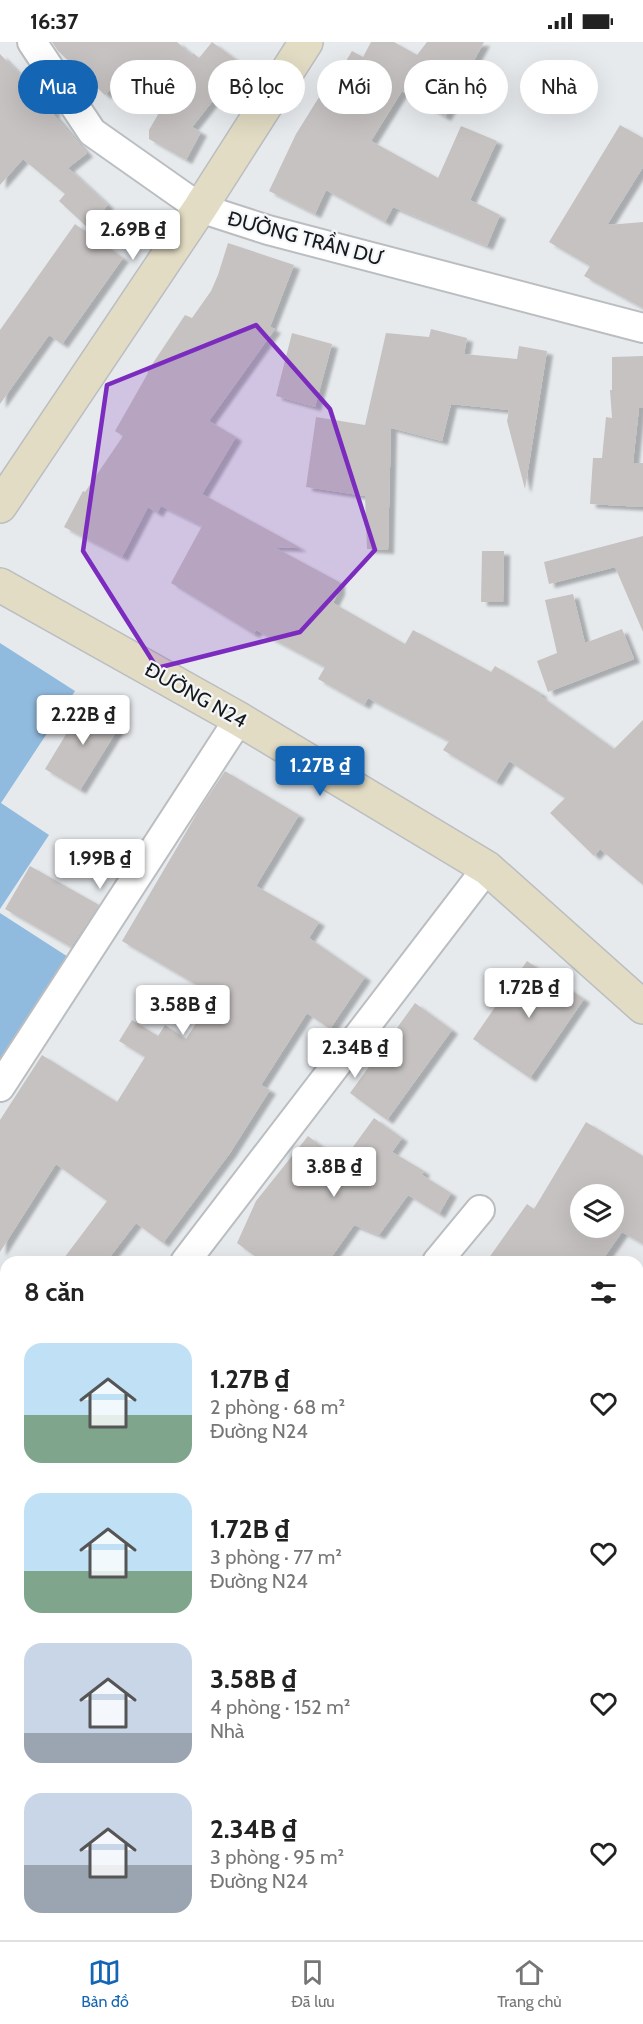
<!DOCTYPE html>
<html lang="vi">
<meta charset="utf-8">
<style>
:root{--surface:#fff;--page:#f6f6f6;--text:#222;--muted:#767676;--line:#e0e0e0;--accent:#1466b4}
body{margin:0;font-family:Cabin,sans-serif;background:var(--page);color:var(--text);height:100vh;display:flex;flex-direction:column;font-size:22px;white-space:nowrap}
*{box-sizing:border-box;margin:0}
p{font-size:20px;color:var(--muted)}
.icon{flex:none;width:33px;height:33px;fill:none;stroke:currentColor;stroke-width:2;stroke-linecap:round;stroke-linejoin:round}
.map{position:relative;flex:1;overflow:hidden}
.drawer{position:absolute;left:0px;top:1214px;width:644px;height:686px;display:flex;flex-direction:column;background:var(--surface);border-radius:18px 18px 0 0;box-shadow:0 6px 24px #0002}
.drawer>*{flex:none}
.banner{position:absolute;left:18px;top:18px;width:608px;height:54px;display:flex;gap:12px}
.buttons{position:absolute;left:570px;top:1142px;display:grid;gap:12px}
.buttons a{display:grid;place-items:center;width:54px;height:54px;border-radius:50%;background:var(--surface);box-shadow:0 6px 24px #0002;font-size:30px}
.price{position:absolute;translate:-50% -51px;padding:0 14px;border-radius:6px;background:#fff;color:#222;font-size:20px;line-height:39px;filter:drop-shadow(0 2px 3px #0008)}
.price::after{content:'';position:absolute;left:50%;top:36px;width:18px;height:14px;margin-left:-9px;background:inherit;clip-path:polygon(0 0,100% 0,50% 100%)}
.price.on{background:var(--accent);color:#fff}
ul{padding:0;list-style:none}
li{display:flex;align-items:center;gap:18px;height:150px;padding:0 24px}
li span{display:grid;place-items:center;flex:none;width:168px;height:120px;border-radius:18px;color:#555}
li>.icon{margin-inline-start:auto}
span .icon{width:72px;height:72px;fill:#fffc;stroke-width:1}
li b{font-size:26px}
h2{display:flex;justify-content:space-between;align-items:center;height:72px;padding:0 24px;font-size:26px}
.tag{padding:0 21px;border-radius:27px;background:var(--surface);box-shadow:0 6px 24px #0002;font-size:21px;line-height:54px}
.tag.on{background:var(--accent);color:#fff}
.status{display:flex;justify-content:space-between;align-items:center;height:42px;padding:0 30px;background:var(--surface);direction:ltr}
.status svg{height:16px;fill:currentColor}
.tab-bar{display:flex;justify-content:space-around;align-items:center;height:84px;border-top:2px solid var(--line);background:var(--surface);font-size:16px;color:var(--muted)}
.tab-bar a{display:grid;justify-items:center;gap:3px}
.tab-bar .on{color:var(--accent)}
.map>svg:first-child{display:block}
.forest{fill:#91bbde}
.building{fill:#c6c2c1;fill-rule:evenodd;filter:url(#shadow)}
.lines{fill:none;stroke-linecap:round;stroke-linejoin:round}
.street-casing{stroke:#bbbec1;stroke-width:32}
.secondary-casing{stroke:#bbbec1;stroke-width:36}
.street{stroke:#fff;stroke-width:28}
.secondary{stroke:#e2dcc4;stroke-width:33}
.marked{fill:#7b2cbf;fill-opacity:0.2;stroke:#7b2cbf;stroke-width:4.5;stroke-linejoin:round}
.labels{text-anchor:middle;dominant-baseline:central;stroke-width:4.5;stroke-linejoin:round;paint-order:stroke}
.street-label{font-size:20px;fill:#18191a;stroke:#f4f7fa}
</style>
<div class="status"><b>16:37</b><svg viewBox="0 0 49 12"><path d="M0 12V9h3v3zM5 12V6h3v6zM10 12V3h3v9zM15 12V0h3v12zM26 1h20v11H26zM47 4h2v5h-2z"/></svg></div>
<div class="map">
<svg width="643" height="1898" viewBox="0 0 643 1898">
<defs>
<filter id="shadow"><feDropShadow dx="6" dy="4" stdDeviation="1.5" flood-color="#0004"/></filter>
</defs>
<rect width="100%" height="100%" fill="#e7eaed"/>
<path class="forest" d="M 0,601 L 75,649 L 1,761 L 49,793 L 0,867 Z
M 0,871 L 76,920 L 0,1025 Z"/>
<path class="building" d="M 52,0 L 177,0 L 192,13 L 193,11 L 199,16 L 212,0 L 242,22 L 192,85 L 201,90 L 186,118 L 149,97 L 149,88 L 164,62 L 124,34 L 105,53 L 58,9 Z
M 371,0 L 394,0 L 417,13 L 427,0 L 484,0 L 458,48 L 460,49 L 445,75 L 402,49 L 371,99 L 438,136 L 461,84 L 497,99 L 470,158 L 500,173 L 487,204 L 393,165 L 385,180 L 326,148 L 315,172 L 269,149 L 296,92 L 321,52 L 325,54 L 352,9 L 363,15 Z
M 0,12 L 55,69 L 53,72 L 87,111 L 68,126 L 108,163 L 87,185 L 59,159 L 65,152 L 23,117 L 0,143 Z
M 620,83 L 643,96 L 643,125 L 607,183 L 643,180 L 643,266 L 584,234 L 590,224 L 549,200 Z
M 75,182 L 123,216 L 62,302 L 49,293 L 0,362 L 0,288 Z
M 228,201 L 294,223 L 270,285 L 275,287 L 209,379 L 236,395 L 202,452 L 301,506 L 274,505 L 339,540 L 339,549 L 333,561 L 405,602 L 413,588 L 491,630 L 495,624 L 542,652 L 539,653 L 614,707 L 643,678 L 643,843 L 600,807 L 594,814 L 550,771 L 565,756 L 509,719 L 496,740 L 443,708 L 449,699 L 368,656 L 364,663 L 318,637 L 325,625 L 256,588 L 254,592 L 171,541 L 202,484 L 161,464 L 157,471 L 148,465 L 122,515 L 64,485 L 83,449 L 85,450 L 123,394 L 115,389 L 148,331 L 147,330 L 185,273 L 192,276 L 211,249 L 218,233 Z
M 431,287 L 467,296 L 464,312 L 517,317 L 519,304 L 547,309 L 525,447 L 507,379 L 509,368 L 451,362 L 442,399 L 391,386 L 388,508 L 367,507 L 365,454 L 306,445 L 316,375 L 365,383 L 386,291 L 429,295 Z
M 292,291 L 332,302 L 315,365 L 276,354 Z
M 643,314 L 643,366 L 639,366 L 633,421 L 643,421 L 643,465 L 590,462 L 593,416 L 602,416 L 606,375 L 612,376 L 610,348 L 612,348 L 612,315 Z
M 643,494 L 643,590 L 615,525 L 549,542 L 544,520 Z
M 482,509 L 504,509 L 503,560 L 481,560 Z
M 573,552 L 585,601 L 622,587 L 634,617 L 548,650 L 537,619 L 557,611 L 545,558 Z
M 85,661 L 121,682 L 80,748 L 45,727 Z
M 225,729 L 299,773 L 256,844 L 319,880 L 309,896 L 365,935 L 330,987 L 307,971 L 261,1043 L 270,1048 L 230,1111 L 163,1201 L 136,1181 L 106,1220 L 61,1220 L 107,1159 L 56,1122 L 0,1210 L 0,1078 L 42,1013 L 117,1060 L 145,1015 L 119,999 L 132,978 L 158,994 L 165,983 L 186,997 L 214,953 L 122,899 L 199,768 Z
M 30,824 L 99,863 L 71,905 L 5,867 Z
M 527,919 L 584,957 L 530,1036 L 473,997 Z
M 415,961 L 452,988 L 387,1078 L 350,1051 Z
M 374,1076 L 402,1096 L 392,1110 L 424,1129 L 422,1133 L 451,1151 L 439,1172 L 408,1153 L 379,1193 L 354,1183 L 328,1220 L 263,1220 L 237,1201 L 256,1159 L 308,1094 L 342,1120 Z
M 586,1080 L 643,1114 L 643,1202 L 622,1190 L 601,1220 L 486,1220 L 527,1162 L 534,1167 ZM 580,1152 L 614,1152 L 614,1185 L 580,1185 Z"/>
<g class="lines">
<g class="street-casing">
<path id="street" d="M 32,0 L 92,90 L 200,166 L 268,188 L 643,286
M 0,1045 L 239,677
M 185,1220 L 487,826
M 437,1220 L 480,1168
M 0,1374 L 6,1378
M 0,1719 L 6,1724
M 216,1893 L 223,1898
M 22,1898 L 26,1893"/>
</g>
<g class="secondary-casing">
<path id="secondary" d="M 0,464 L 200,166 L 306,0
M 0,543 L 239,677 L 487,826 L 643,965"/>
</g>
<use href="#street" class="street"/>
<use href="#secondary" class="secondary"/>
</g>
<path class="marked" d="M 256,283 L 330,367 L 375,508 L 300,590 L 157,626 L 83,509 L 107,343 Z"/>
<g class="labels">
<g class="street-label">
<text transform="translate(305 196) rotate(15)">ĐƯỜNG TRẦN DƯ</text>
<text transform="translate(196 653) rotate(29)">ĐƯỜNG N24</text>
</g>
</g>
</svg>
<div class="buttons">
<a><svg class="icon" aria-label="layers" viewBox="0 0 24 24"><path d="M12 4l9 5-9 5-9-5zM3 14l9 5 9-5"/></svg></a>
</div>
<b class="price" style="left:133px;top:219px">2.69B ₫</b>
<b class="price" style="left:83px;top:704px">2.22B ₫</b>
<b class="price on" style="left:320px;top:755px">1.27B ₫</b>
<b class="price" style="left:100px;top:848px">1.99B ₫</b>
<b class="price" style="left:529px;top:977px">1.72B ₫</b>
<b class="price" style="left:183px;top:994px">3.58B ₫</b>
<b class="price" style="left:355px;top:1037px">2.34B ₫</b>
<b class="price" style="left:334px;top:1156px">3.8B ₫</b>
<div class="banner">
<a class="tag on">Mua</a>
<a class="tag">Thuê</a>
<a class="tag">Bộ lọc</a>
<a class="tag">Mới</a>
<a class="tag">Căn hộ</a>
<a class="tag">Nhà</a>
</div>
<section class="drawer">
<h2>8 căn<svg class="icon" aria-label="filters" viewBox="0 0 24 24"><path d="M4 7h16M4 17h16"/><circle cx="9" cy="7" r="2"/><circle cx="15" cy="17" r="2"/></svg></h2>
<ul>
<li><span style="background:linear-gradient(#bfe0f5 60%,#7fa58c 0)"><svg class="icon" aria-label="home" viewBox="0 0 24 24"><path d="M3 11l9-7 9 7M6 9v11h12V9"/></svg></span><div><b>1.27B ₫</b><p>2 phòng · 68 m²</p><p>Đường N24</p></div><svg class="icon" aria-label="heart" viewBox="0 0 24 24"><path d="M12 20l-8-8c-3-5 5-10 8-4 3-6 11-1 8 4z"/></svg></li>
<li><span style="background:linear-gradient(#bfe0f5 65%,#7fa58c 0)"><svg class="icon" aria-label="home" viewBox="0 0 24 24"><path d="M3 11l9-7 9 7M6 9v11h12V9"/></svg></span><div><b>1.72B ₫</b><p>3 phòng · 77 m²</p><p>Đường N24</p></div><svg class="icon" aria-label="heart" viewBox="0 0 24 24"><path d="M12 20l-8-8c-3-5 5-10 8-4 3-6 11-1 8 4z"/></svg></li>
<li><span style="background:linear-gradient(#c9d6e8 75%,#9aa5b1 0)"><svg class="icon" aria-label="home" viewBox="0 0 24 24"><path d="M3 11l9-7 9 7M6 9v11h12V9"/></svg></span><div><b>3.58B ₫</b><p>4 phòng · 152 m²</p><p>Nhà</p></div><svg class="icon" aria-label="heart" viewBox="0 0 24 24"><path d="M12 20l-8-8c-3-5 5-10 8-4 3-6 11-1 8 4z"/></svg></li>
<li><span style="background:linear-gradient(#c9d6e8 60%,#9aa5b1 0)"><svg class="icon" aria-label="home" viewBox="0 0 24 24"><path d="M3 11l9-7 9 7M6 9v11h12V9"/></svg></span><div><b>2.34B ₫</b><p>3 phòng · 95 m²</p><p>Đường N24</p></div><svg class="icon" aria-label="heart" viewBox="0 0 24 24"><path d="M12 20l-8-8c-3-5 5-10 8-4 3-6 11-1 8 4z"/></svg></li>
</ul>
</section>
</div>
<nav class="tab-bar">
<a class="on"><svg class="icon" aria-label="map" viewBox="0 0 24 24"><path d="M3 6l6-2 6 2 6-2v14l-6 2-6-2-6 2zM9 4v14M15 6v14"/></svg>Bản đồ</a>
<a><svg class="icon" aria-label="saved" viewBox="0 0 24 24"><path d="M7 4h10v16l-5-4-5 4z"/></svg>Đã lưu</a>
<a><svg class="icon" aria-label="home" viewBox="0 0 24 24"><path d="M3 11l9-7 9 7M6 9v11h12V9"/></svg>Trang chủ</a>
</nav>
